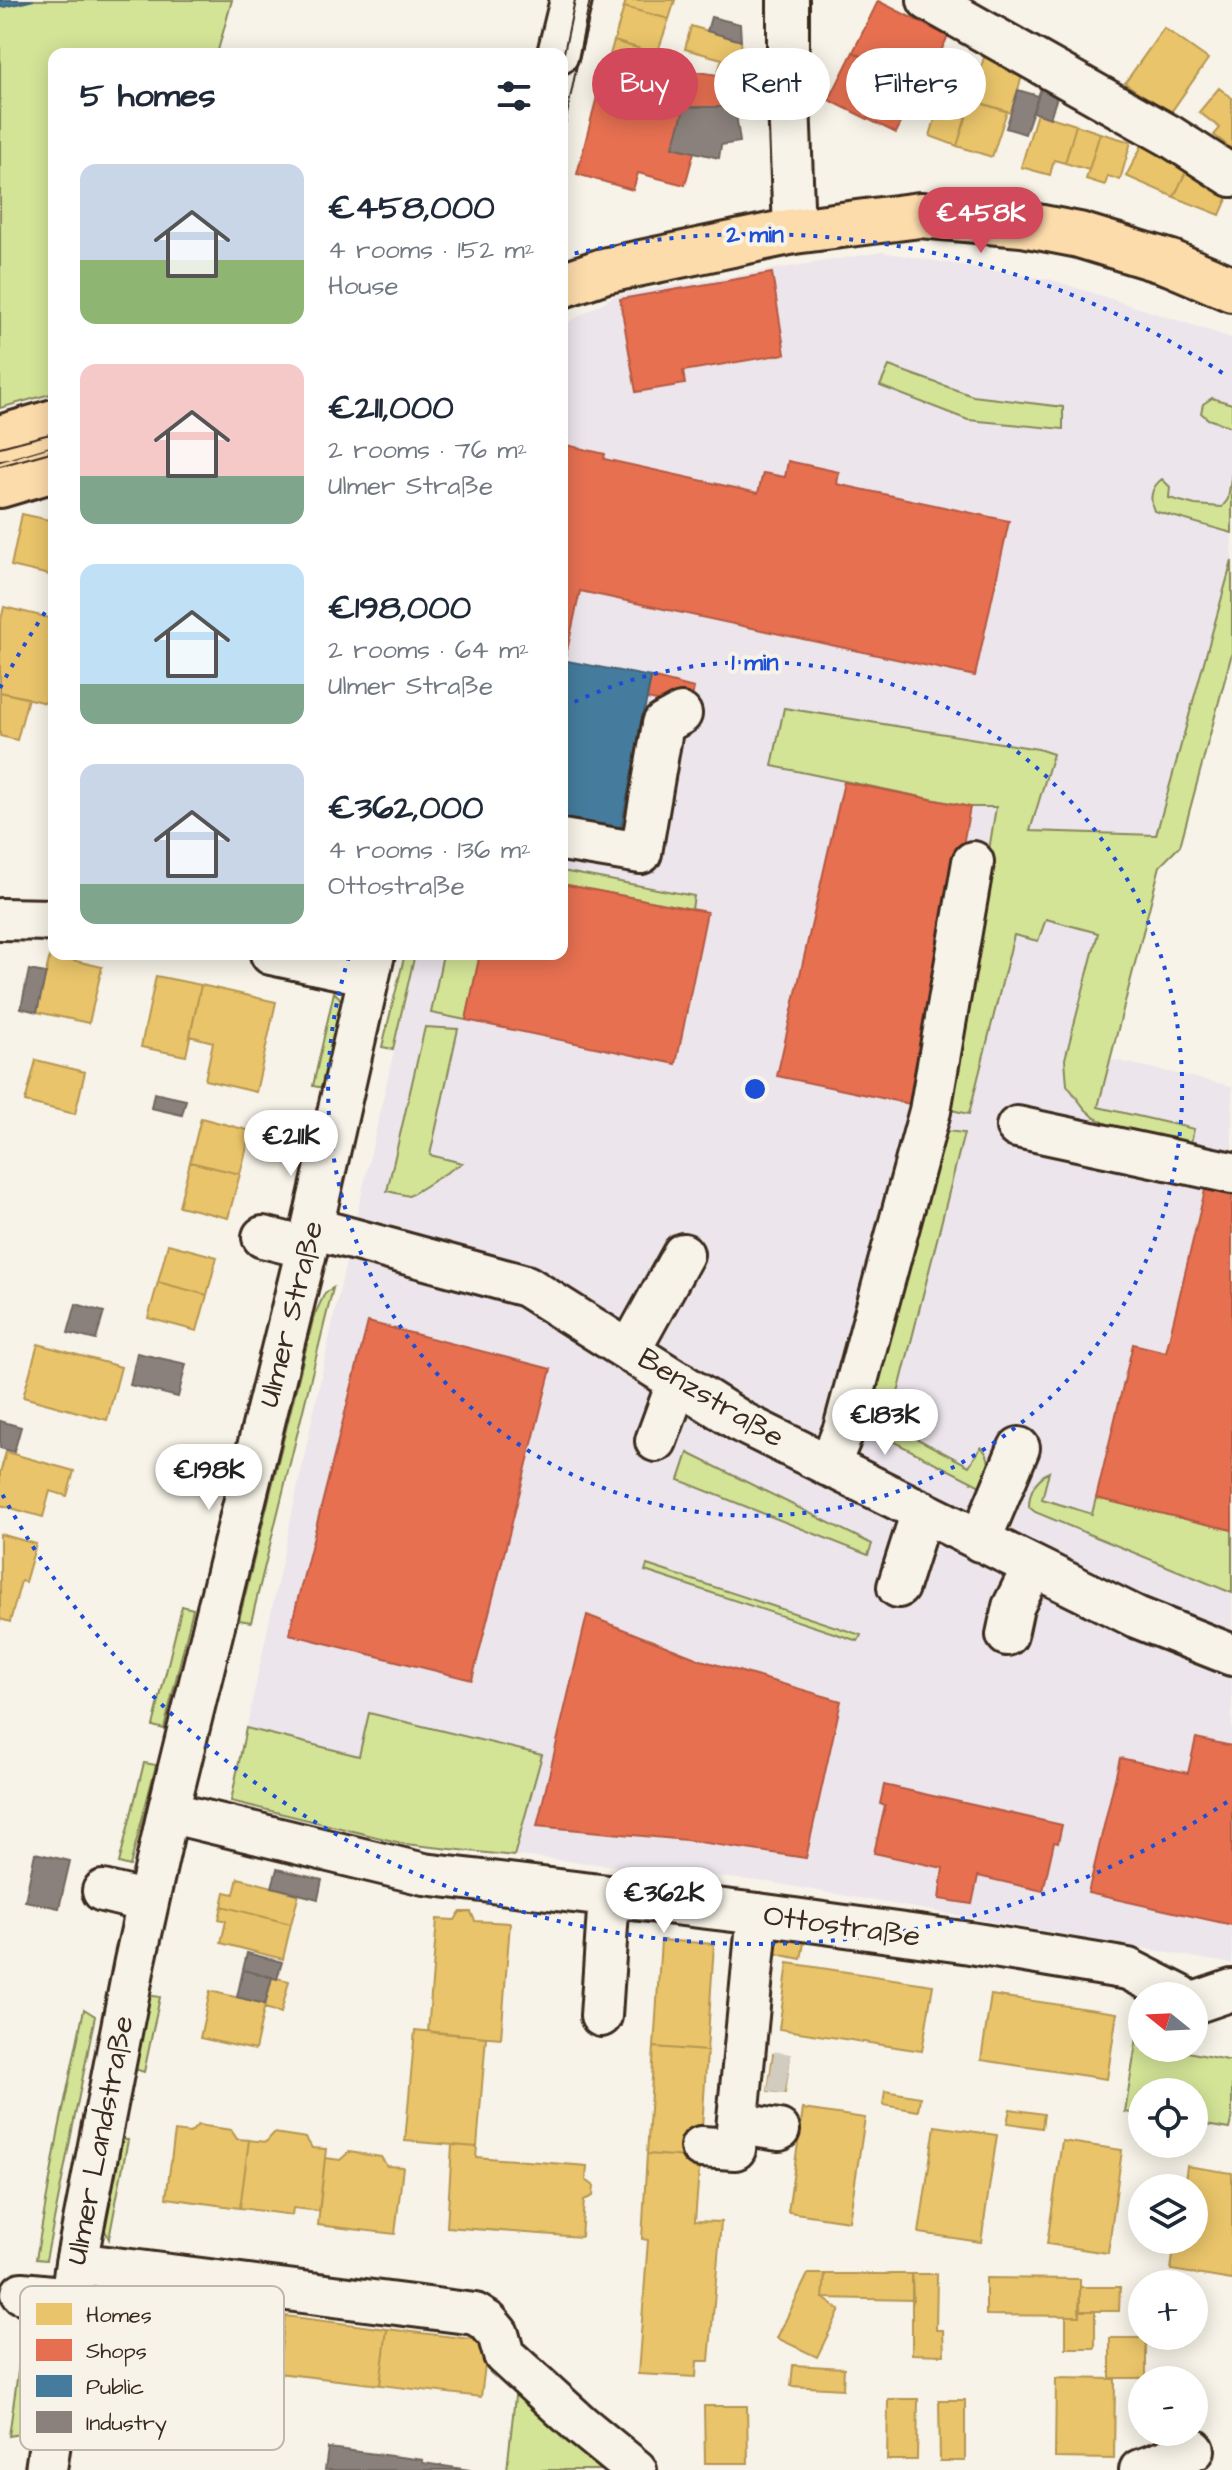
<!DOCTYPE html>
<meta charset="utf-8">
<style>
:root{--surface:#fff;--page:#f6f6f7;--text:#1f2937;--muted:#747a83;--accent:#d1495b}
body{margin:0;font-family:"Architects Daughter",sans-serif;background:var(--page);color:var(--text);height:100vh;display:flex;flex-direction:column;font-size:30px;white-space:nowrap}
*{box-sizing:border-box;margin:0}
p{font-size:26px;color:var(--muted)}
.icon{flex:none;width:44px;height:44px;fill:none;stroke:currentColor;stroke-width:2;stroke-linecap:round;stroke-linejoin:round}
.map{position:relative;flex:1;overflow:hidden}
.details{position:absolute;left:48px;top:48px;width:520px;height:912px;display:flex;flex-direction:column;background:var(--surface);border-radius:16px;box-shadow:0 4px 20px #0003}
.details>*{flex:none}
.guide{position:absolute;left:592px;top:48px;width:520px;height:72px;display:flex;gap:16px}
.needle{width:52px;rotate:288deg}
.tools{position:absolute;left:1128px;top:1982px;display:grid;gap:16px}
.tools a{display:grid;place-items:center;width:80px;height:80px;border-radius:50%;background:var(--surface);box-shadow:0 4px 20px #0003;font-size:40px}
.price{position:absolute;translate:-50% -68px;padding:0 18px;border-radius:28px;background:#fff;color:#222;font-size:26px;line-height:52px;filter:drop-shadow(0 2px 4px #0008)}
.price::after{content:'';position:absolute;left:50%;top:48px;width:24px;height:18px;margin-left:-12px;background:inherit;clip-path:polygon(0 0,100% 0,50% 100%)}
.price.selected{background:var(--accent);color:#fff}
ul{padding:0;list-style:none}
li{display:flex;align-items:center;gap:24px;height:200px;padding:0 32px}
li span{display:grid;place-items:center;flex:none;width:224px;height:160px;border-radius:16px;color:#555}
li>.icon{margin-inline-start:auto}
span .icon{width:96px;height:96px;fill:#fffc;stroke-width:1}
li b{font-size:34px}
h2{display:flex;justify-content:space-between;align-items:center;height:96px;padding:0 32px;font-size:34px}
.tag{padding:0 28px;border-radius:36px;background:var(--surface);box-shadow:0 4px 20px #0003;font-size:28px;line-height:72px}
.tag.selected{background:var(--accent);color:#fff}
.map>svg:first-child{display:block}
.built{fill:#ece5ec}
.green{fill:#d3e497;stroke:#87875a;stroke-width:2}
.homes{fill:#e9c46a;stroke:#b59653;stroke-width:2}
.shops{fill:#e76f51;stroke:#b35a42;stroke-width:2}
.public{fill:#457b9d;stroke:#426377;stroke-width:2}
.industry{fill:#8a817c;stroke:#726760;stroke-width:2}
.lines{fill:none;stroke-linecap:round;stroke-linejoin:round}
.minor-tunnel{stroke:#d1cbc0;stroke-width:40;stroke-dasharray:40 20;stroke-linecap:butt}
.minor-casing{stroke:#3b2a1e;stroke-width:46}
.major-casing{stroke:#3b2a1e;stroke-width:50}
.minor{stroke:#f7f3e8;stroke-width:40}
.major{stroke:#fddcac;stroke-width:44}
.tram{stroke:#3b2a1e;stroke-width:2}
.ring{fill:none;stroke:#1d4ed8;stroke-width:4;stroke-dasharray:4 8}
.labels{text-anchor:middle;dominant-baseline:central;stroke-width:8;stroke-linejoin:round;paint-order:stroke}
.street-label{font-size:30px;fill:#3b2a1e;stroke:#f7f3e8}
.key{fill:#f7f3e8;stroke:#bfb7ab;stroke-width:2}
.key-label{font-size:22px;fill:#3b2a1e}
.centre{fill:#1d4ed8;stroke:#f7f3e8;stroke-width:4}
.ring-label{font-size:24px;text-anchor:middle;font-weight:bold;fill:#1d4ed8;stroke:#f7f3e8;stroke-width:8;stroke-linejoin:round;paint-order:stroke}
</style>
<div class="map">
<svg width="1232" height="2470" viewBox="0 0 1232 2470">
<rect width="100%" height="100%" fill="#f7f3e8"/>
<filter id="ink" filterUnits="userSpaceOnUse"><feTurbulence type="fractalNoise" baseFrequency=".0125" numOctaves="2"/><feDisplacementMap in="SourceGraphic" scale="16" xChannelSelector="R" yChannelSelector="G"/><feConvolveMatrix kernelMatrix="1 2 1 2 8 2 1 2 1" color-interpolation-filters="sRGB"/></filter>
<g filter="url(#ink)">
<path class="built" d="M 882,252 L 1052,280 L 1232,338 L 1232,561 L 1096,1056 L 1232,1086 L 1232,1964 L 768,1882 L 405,1844 L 231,1801 L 337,1302 L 416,954 L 562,954 L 562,326 L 616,295 Z"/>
<path class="green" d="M 0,0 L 232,0 L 217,54 L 54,54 L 54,393 L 0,408 Z
M 889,366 L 973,396 L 1063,407 L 1063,429 L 968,420 L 880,386 Z
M 1212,398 L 1232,404 L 1232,427 L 1208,419 L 1201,413 L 1203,404 Z
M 1232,472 L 1232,533 L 1154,511 C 1149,499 1151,487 1162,479 L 1170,487 L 1169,498 L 1195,505 L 1222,507 L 1228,499 Z
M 1232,561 L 1232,653 L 1180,846 L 1160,866 L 1098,1107 L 1194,1129 L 1191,1143 L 1109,1125 L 1095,1118 L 1085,1109 L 1067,1085 L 1065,1059 L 1098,933 L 1046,919 L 1038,941 L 1014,935 L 969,1114 L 947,1109 L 996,807 L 970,807 L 772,766 L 784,708 L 1038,749 L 1053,754 L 1030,831 L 1156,835 Z
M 562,871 L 694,896 L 692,909 L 562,884 Z
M 405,954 L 415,954 L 393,1049 L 382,1047 Z
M 443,954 L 480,954 L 466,1020 L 431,1013 Z
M 334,992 L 340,998 L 342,1006 L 324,1088 L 313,1086 Z
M 425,1027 L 458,1029 L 430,1155 L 462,1163 L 409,1196 L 387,1191 Z
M 938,1130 L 964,1133 L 895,1405 L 921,1412 L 910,1435 L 969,1466 L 981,1447 C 993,1458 990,1474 982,1487 L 865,1427 L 890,1341 Z
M 333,1288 L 251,1622 L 239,1620 L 314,1316 L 325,1293 Z
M 688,1453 L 872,1544 L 868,1555 L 679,1480 Z
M 1049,1472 L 1042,1499 L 1092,1514 L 1096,1498 L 1232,1530 L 1232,1593 L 1035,1512 L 1029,1507 C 1029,1491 1036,1479 1049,1472 Z
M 647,1565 L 861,1635 L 858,1641 L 645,1571 Z
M 182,1606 L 193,1609 L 164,1729 L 153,1726 Z
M 369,1713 L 542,1755 L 514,1856 L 405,1844 L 231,1801 L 246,1728 L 359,1756 Z
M 144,1763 L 156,1765 L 130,1866 L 119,1863 Z
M 147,1995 L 160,1997 L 144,2072 L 132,2068 Z
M 84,2009 L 95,2016 L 46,2260 L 36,2259 L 58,2134 Z
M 1140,2019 L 1142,2021 L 1142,2048 L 1168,2048 L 1232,2061 L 1232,2116 L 1229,2129 L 1194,2123 L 1194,2092 L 1142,2092 L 1142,2115 L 1125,2112 Z
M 115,2139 L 128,2140 L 109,2239 L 100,2220 Z
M 25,2322 L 35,2328 L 20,2434 L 9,2436 Z
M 516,2387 L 610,2470 L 507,2470 Z"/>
<path class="homes" d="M 626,0 L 675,0 L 669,19 L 624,7 Z
M 624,7 L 669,19 L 657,54 L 614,41 Z
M 691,26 L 741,41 L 744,79 L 717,75 L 722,59 L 685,49 Z
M 1164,28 L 1208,59 L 1169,115 L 1125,83 Z
M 614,41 L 657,54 L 648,86 L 605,72 Z
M 985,54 L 1025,66 L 1011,113 L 971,100 Z
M 944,88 L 973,97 L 957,146 L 930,136 Z
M 1219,88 L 1232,98 L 1232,149 L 1214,135 L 1220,128 L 1199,112 Z
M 971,100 L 1007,111 L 992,157 L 957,146 Z
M 1037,113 L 1076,125 L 1065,163 L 1054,160 L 1050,175 L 1021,167 Z
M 1076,125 L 1100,133 L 1089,170 L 1065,163 Z
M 1100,133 L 1131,142 L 1120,180 L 1108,176 L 1105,185 L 1086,179 Z
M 1147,136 L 1191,161 L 1174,197 L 1126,176 Z
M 1191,161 L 1231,190 L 1220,215 L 1174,197 Z
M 22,514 L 54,521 L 54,576 L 11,566 Z
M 4,607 L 54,619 L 54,705 L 0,692 L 0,624 Z
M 0,692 L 28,698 L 17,740 L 0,736 Z
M 50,955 L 102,967 L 89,1023 L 37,1012 Z
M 156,976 L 201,985 L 186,1056 L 141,1047 Z
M 201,985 L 276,1002 L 256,1092 L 205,1080 L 213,1042 L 190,1036 Z
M 36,1060 L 85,1072 L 75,1114 L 25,1102 Z
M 201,1118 L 251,1131 L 240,1174 L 190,1162 Z
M 190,1162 L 240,1174 L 228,1218 L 179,1206 Z
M 168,1244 L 217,1257 L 207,1295 L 158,1282 Z
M 158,1282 L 207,1295 L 197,1331 L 148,1318 Z
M 38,1344 L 121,1367 L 107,1420 L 23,1397 Z
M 6,1452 L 74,1471 L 67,1496 L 50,1491 L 43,1517 L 0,1505 L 0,1473 Z
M 0,1534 L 36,1544 L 25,1582 L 21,1581 L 10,1622 L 0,1619 Z
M 238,1878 L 299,1894 L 291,1924 L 222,1906 L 225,1892 L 234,1894 Z
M 222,1906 L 291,1924 L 283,1959 L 221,1943 L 226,1921 L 219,1919 Z
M 460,1912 L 471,1912 L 475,1921 L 510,1923 L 501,2038 L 428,2032 L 437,1919 L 455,1920 Z
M 775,1938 L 804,1943 L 801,1959 L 772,1953 Z
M 661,1940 L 714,1944 L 707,2051 L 654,2047 Z
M 788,1963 L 933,1985 L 922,2051 L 779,2029 Z
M 272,1977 L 289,1981 L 281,2013 L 265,2008 Z
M 210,1991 L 265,2004 L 255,2050 L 200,2038 Z
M 991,1995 L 1117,2013 L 1107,2079 L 981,2060 Z
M 415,2030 L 486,2037 L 477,2147 L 405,2141 Z
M 654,2047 L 707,2051 L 700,2158 L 647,2154 Z
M 773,2054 L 790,2057 L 785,2093 L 768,2091 Z
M 885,2091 L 920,2097 L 918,2111 L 883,2105 Z
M 803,2109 L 865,2118 L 849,2221 L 788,2212 Z
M 1010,2109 L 1044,2114 L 1042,2128 L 1007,2123 Z
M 198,2125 L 231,2130 L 237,2139 L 249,2140 L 240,2208 L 166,2198 L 175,2131 L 190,2133 Z
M 935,2126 L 997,2135 L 981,2242 L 919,2233 Z
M 274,2133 L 306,2138 L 312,2148 L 326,2149 L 319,2211 L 293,2208 L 292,2215 L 240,2208 L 249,2140 L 266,2142 Z
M 1062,2141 L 1122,2150 L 1108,2253 L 1047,2244 Z
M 452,2145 L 477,2147 L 476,2157 L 587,2166 L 586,2180 L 594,2186 L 593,2196 L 584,2200 L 581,2237 L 447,2227 Z
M 349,2152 L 381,2157 L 387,2166 L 403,2167 L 395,2234 L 318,2225 L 325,2158 L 340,2160 Z
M 647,2154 L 700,2158 L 695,2221 L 721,2222 L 709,2361 L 697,2361 L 696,2377 L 638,2374 L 648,2240 L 642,2239 Z
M 1187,2166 L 1232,2173 L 1232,2280 L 1171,2270 L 1175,2240 L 1194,2240 L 1194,2188 L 1184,2188 Z
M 808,2274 L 825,2274 L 823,2298 L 840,2310 L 817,2357 L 777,2338 Z
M 825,2274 L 912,2274 L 913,2300 L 823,2298 Z
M 912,2274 L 937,2274 L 936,2330 L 943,2330 L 944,2355 L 912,2354 Z
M 986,2278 L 1080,2279 L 1080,2316 L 986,2315 Z
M 1080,2287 L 1120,2287 L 1119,2311 L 1079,2311 Z
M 1079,2311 L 1095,2311 L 1095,2348 L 1066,2348 L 1066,2316 L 1080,2316 Z
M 285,2316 L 387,2329 L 380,2385 L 278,2373 Z
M 387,2329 L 488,2341 L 481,2397 L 380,2385 Z
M 1110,2338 L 1146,2338 L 1146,2378 L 1110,2378 Z
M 793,2365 L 844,2368 L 843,2389 L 791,2386 Z
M 1056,2378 L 1115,2379 L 1114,2459 L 1055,2458 Z
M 888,2399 L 918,2399 L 917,2460 L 887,2460 Z
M 939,2400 L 965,2400 L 965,2461 L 940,2461 Z
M 704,2406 L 747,2406 L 748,2463 L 705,2463 Z"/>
<path class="shops" d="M 878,1 L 948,36 L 925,86 L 853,52 Z
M 853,52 L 920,85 L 896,133 L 829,100 Z
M 663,66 L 736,78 L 735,107 L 685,107 L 673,147 L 694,152 L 685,185 L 638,173 L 633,190 L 577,174 L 601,81 L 654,96 Z
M 772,273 L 785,354 L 683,371 L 685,384 L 636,392 L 620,299 Z
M 562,444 L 605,454 L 604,459 L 758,493 L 763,473 L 785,477 L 788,461 L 839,472 L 837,484 L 1009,521 L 975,676 L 580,591 L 565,660 L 562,660 Z
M 651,677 L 694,688 L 690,708 L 647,699 Z
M 844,782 L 970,807 L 915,1105 L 777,1076 Z
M 562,884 L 707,912 L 676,1064 L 466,1020 L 480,954 L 562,954 Z
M 1206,1186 L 1232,1192 L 1232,1530 L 1096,1498 L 1133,1344 L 1166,1352 Z
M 368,1322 L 551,1369 L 472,1680 L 289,1634 Z
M 587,1615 L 701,1660 L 841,1701 L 806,1858 L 686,1840 L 537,1826 Z
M 1196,1738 L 1232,1746 L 1232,1925 L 1088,1893 L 1120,1758 L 1188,1773 Z
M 884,1785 L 1062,1825 L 1058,1843 L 1054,1842 L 1043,1891 L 978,1876 L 972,1904 L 939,1899 L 943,1868 L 874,1853 L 885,1806 L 880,1804 Z"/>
<path class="public" d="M 0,0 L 34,0 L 4,7 L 0,7 Z
M 562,660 L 651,677 L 619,838 L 562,826 Z"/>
<path class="industry" d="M 711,17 L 740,24 L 741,41 L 707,31 Z
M 1042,85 L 1059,91 L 1050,118 L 1033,112 Z
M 1018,90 L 1038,96 L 1025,134 L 1006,128 Z
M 685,107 L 735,107 L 740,142 L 721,145 L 719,158 L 673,147 Z
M 29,970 L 46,973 L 37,1012 L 21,1008 Z
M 154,1093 L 186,1100 L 182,1115 L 151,1108 Z
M 76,1304 L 104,1312 L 96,1340 L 68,1333 Z
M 137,1353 L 186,1364 L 178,1397 L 130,1385 Z
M 0,1421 L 21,1427 L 14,1452 L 0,1448 Z
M 35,1853 L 70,1861 L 59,1908 L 25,1901 Z
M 277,1869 L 322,1880 L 318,1899 L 272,1887 Z
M 247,1953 L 282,1962 L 277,1979 L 243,1970 Z
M 243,1970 L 272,1977 L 265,2004 L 237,1997 Z
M 328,2448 L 423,2460 L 423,2463 L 470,2470 L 325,2470 Z"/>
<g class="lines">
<path class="minor-tunnel" d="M 771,2071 L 788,2074"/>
<g class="minor-casing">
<path id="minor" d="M 788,0 L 788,76 L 794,231
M 928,0 L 1170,136 L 1232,176
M 558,54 L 571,0
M 562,840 L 641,853 L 663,724 L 681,714
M 0,919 L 54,920
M 271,954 L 369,975
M 1017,1127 L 1232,1173
M 312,1228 L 526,1286 L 743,1423 L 1136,1617 L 1232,1655
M 263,1237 L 307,1248
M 630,1350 L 683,1254
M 656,1441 L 678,1381
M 829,1466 L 844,1429 L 930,1111 L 973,862
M 980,1541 L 1019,1448
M 898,1587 L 922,1511
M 1007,1635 L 1013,1607 L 1033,1567
M 168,1812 L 424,1874 L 758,1914 L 970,1943 L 1128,1969 L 1181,1996
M 103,1891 L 148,1902
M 1194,2003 L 1232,1990
M 601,2016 L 609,1896
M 738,2124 L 779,2130
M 701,2147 L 735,2149 L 758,1914
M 76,2263 L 475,2314 L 488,2322 L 498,2334 L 504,2355 L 581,2425 L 636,2470
M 22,2293 L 71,2298
M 46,2470 L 76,2263 L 135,1961 L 168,1812 L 312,1228 L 374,954
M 1140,2470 L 1194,2450"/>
</g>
<g class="major-casing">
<path id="major" d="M 562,285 L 603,271 L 794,231 L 920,215 L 1022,224 L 1079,235 L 1171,263 L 1232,289
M 0,438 L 54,422
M 0,485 L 54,469"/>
</g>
<use href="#minor" class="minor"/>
<use href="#major" class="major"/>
<path class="tram" d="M 562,62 L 575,0
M 562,139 L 590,0
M 0,447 L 54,433
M 0,466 L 54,451"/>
</g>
</g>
<g class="ring">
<path d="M564 707A427 427 0 1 1 349 957"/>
<path d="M1227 1802A855 855 0 0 1 0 1490M0 688A855 855 0 0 1 50 605M563 256A855 855 0 0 1 1227 376"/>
</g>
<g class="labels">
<g class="street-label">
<text transform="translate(291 1314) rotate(-76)">Ulmer Straße</text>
<text transform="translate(711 1398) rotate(31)">Benzstraße</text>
<text transform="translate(842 1926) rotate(8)">Ottostraße</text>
<text transform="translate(100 2140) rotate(-79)">Ulmer Landstraße</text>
</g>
</g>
<rect x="20" y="2286" width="264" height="164" rx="12" class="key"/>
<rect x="36" y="2303" width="36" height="22" fill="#e9c46a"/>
<rect x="36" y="2339" width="36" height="22" fill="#e76f51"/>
<rect x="36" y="2375" width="36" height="22" fill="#457b9d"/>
<rect x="36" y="2411" width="36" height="22" fill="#8a817c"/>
<g class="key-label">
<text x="86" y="2322">Homes</text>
<text x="86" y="2358">Shops</text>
<text x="86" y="2394">Public</text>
<text x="86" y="2430">Industry</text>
</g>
<circle cx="755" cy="1089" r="12" class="centre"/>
<g class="ring-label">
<text x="755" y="242">2 min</text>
<text x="755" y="670">1 min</text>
</g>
</svg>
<div class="tools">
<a><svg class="needle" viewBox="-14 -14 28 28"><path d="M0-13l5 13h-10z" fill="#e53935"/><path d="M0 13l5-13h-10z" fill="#747a83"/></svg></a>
<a><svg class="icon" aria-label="locate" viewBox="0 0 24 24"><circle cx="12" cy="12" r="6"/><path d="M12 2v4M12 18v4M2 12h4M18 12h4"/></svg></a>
<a><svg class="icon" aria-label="layers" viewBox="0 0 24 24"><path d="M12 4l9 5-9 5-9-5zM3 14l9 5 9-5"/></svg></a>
<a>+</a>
<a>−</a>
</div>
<b class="price selected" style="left:981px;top:255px">€458K</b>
<b class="price" style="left:291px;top:1178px">€211K</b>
<b class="price" style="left:885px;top:1457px">€183K</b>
<b class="price" style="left:209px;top:1512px">€198K</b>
<b class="price" style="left:664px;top:1935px">€362K</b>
<div class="guide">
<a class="tag selected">Buy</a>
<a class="tag">Rent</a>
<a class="tag">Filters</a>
</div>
<section class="details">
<h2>5 homes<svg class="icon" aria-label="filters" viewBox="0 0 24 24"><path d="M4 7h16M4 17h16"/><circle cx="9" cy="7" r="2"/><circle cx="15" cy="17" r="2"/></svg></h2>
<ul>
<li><span style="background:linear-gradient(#c9d6e8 60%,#8fb573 0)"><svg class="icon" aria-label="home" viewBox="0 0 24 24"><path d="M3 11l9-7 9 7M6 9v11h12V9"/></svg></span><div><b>€458,000</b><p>4 rooms · 152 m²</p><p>House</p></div></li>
<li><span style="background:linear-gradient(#f6c9c9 70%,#7fa58c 0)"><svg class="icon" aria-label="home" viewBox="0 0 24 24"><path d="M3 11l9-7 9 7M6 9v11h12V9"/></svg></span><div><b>€211,000</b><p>2 rooms · 76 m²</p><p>Ulmer Straße</p></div></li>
<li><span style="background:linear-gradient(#bfe0f5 75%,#7fa58c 0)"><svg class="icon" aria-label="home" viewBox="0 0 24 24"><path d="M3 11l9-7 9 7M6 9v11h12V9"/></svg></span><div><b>€198,000</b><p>2 rooms · 64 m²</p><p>Ulmer Straße</p></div></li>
<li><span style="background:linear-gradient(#c9d6e8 75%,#7fa58c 0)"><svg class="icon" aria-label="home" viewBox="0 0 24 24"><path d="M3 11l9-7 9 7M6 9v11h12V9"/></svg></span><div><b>€362,000</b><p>4 rooms · 136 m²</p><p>Ottostraße</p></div></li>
</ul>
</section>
</div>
